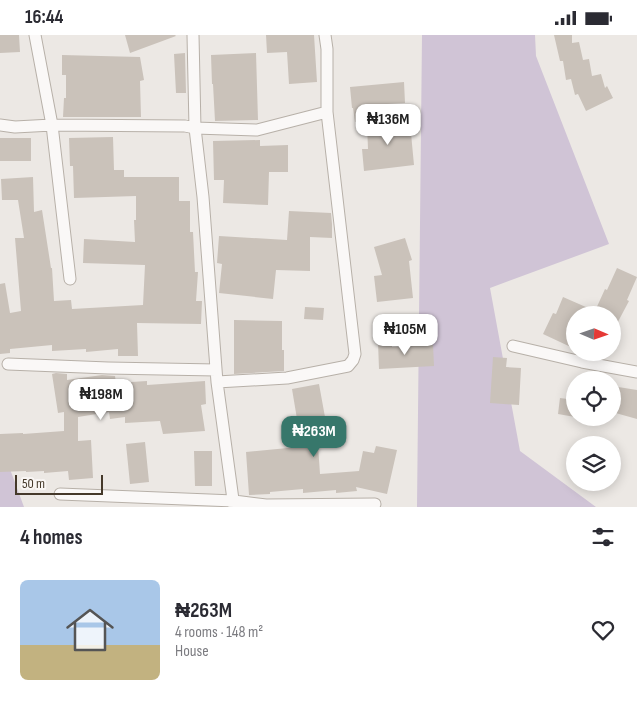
<!DOCTYPE html>
<meta charset="utf-8">
<style>
:root{--surface:#fff;--page:#f2f2f3;--text:#2b2b33;--muted:#7c7c81;--accent:#37776b}
body{margin:0;font-family:"Sofia Sans Condensed",sans-serif;background:var(--page);color:var(--text);height:100vh;display:flex;flex-direction:column;font-size:19px;white-space:nowrap}
*{box-sizing:border-box;margin:0}
p{font-size:16px;color:var(--muted)}
.icon{flex:none;width:28px;height:28px;fill:none;stroke:currentColor;stroke-width:2;stroke-linecap:round;stroke-linejoin:round}
.map{position:relative;height:472px;overflow:hidden}
.panel{display:flex;flex-direction:column;background:var(--surface);flex:1}
.panel>*{flex:none}
.needle{width:32px;rotate:92deg}
.fabs{position:absolute;left:566px;top:271px;display:grid;gap:10px}
.fabs a{display:grid;place-items:center;width:55px;height:55px;border-radius:50%;background:var(--surface);box-shadow:0 2px 12px #0003;font-size:25px}
.scale{position:absolute;left:15px;bottom:12px;width:88px;box-sizing:border-box;padding-left:5px;border:2px solid #45392a;border-top:0;font-size:14px;line-height:18px;white-space:nowrap;color:#45392a;-webkit-text-stroke:4px #f9f6f4;paint-order:stroke}
.price{position:absolute;translate:-50% -42px;padding:0 11px;border-radius:10px;background:#fff;color:#222;font-size:16px;line-height:32px;filter:drop-shadow(0 1px 2px #0008)}
.price::after{content:'';position:absolute;left:50%;top:30px;width:15px;height:11px;margin-left:-8px;background:inherit;clip-path:polygon(0 0,100% 0,50% 100%)}
.price.on{background:var(--accent);color:#fff}
ul{padding:0;list-style:none}
li{display:flex;align-items:center;gap:15px;height:125px;padding:0 20px}
li span{display:grid;place-items:center;flex:none;width:140px;height:100px;border-radius:8px;color:#555}
li>.icon{margin-inline-start:auto}
span .icon{width:60px;height:60px;fill:#fffc;stroke-width:1}
li b{font-size:21px}
h2{display:flex;justify-content:space-between;align-items:center;height:60px;padding:0 20px;font-size:21px}
.status{display:flex;justify-content:space-between;align-items:center;height:35px;padding:0 25px;background:var(--surface);direction:ltr}
.status svg{height:14px;fill:currentColor}
.map>svg:first-child{display:block}
.green{fill:#d0c4d6}
.building{fill:#cac2ba}
.lines{fill:none;stroke-linecap:round;stroke-linejoin:round}
.street-casing{stroke:#b7b0a8;stroke-width:13}
.street{stroke:#faf8f7;stroke-width:11}
</style>
<div class="status"><b>16:44</b><svg viewBox="0 0 49 12"><path d="M0 12V9h3v3zM5 12V6h3v6zM10 12V3h3v9zM15 12V0h3v12zM26 1h20v11H26zM47 4h2v5h-2z"/></svg></div>
<div class="map">
<svg width="637" height="472" viewBox="0 0 637 472">
<rect width="100%" height="100%" fill="#ece8e4"/>
<path class="green" d="M 422,0 L 535,0 L 536,21 L 609,209 L 490,253 L 520,416 L 596,472 L 417,472 Z
M 0,407 L 24,472 L 0,472 Z"/>
<path class="building" d="M 0,0 L 19,0 L 20,17 L 0,18 Z
M 125,0 L 175,0 L 176,1 L 130,18 Z
M 266,0 L 314,0 L 317,47 L 289,49 L 287,17 L 267,18 Z
M 554,0 L 572,0 L 572,8 L 579,7 L 583,25 L 589,24 L 592,41 L 601,39 L 605,53 L 607,51 L 613,63 L 586,76 L 578,59 L 575,60 L 571,44 L 566,45 L 563,26 L 560,26 Z
M 185,18 L 186,58 L 176,58 L 174,19 Z
M 256,18 L 258,85 L 215,86 L 213,49 L 212,49 L 211,20 Z
M 62,20 L 140,22 L 144,45 L 140,46 L 141,82 L 63,82 L 64,63 L 66,63 L 66,40 L 62,40 Z
M 404,47 L 405,68 L 369,70 L 370,85 L 355,87 L 353,73 L 352,73 L 350,52 Z
M 410,86 L 412,109 L 414,130 L 364,136 L 362,114 L 368,114 L 367,89 Z
M 113,102 L 114,135 L 124,135 L 124,142 L 179,142 L 179,166 L 190,166 L 190,197 L 193,197 L 195,237 L 198,237 L 196,266 L 202,266 L 201,289 L 137,288 L 138,321 L 118,321 L 118,314 L 86,317 L 86,314 L 52,316 L 52,310 L 10,314 L 10,318 L 0,319 L 0,249 L 5,248 L 10,278 L 21,276 L 15,203 L 24,203 L 18,165 L 2,165 L 1,144 L 33,142 L 34,177 L 42,175 L 51,233 L 52,233 L 54,266 L 71,265 L 72,274 L 143,270 L 145,230 L 83,228 L 84,204 L 135,207 L 134,185 L 136,185 L 136,161 L 74,163 L 73,131 L 70,131 L 69,103 Z
M 0,103 L 31,103 L 31,126 L 0,126 Z
M 260,105 L 260,111 L 288,110 L 288,137 L 269,137 L 268,170 L 223,168 L 224,145 L 214,145 L 213,106 Z
M 289,176 L 331,178 L 332,189 L 332,203 L 310,202 L 310,236 L 276,235 L 273,264 L 219,258 L 222,229 L 217,228 L 219,201 L 287,205 Z
M 405,203 L 412,225 L 409,226 L 413,263 L 377,267 L 374,241 L 382,240 L 374,212 Z
M 617,233 L 637,242 L 627,265 L 629,266 L 612,298 L 612,280 L 575,280 L 575,314 L 543,299 L 553,278 L 556,279 L 563,262 L 595,276 L 605,254 L 607,255 Z
M 305,272 L 324,273 L 323,285 L 304,284 Z
M 234,285 L 282,286 L 282,315 L 284,315 L 284,336 L 234,339 Z
M 392,306 L 392,312 L 433,310 L 434,331 L 379,334 L 378,307 Z
M 493,322 L 507,323 L 506,332 L 521,333 L 519,370 L 490,368 Z
M 56,338 L 67,339 L 67,345 L 102,340 L 115,341 L 116,348 L 147,346 L 147,350 L 205,346 L 206,369 L 201,370 L 205,396 L 163,399 L 160,386 L 125,388 L 125,382 L 110,384 L 109,377 L 78,382 L 78,406 L 91,405 L 93,443 L 69,445 L 68,436 L 44,438 L 44,436 L 26,437 L 26,436 L 0,437 L 0,399 L 23,398 L 23,399 L 64,396 L 64,377 L 58,378 L 52,339 Z
M 319,349 L 327,393 L 329,393 L 331,409 L 318,410 L 320,439 L 359,436 L 363,416 L 374,418 L 376,411 L 397,415 L 387,459 L 356,452 L 357,456 L 336,458 L 336,455 L 303,458 L 303,454 L 270,457 L 270,459 L 249,460 L 246,417 L 298,412 L 297,396 L 299,396 L 292,354 Z
M 612,351 L 637,355 L 637,384 L 612,377 Z
M 560,363 L 575,365 L 575,382 L 558,379 Z
M 145,407 L 149,447 L 130,449 L 126,409 Z
M 194,416 L 212,416 L 212,451 L 195,451 Z"/>
<g class="lines">
<g class="street-casing">
<path id="street" d="M 35,0 L 52,90 L 70,244
M 193,0 L 195,93 L 203,162 L 217,347 L 234,472
M 0,90 L 15,92 L 52,90 L 185,91 L 195,93 L 257,95 L 327,77
M 513,311 L 582,327 L 637,337
M 8,329 L 108,333 L 216,335
M 217,347 L 287,343 L 348,331 L 353,325 L 355,319 L 327,77 L 327,14 L 325,0
M 60,459 L 234,466 L 266,470 L 375,469"/>
</g>
<use href="#street" class="street"/>
</g>
</svg>
<div class="fabs">
<a><svg class="needle" viewBox="-14 -14 28 28"><path d="M0-13l5 13h-10z" fill="#e53935"/><path d="M0 13l5-13h-10z" fill="#7c7c81"/></svg></a>
<a><svg class="icon" aria-label="locate" viewBox="0 0 24 24"><circle cx="12" cy="12" r="6"/><path d="M12 2v4M12 18v4M2 12h4M18 12h4"/></svg></a>
<a><svg class="icon" aria-label="layers" viewBox="0 0 24 24"><path d="M12 4l9 5-9 5-9-5zM3 14l9 5 9-5"/></svg></a>
</div>
<div class="scale">50 m</div>
<b class="price" style="left:388px;top:111px">₦136M</b>
<b class="price" style="left:405px;top:321px">₦105M</b>
<b class="price" style="left:101px;top:386px">₦198M</b>
<b class="price on" style="left:314px;top:423px">₦263M</b>
</div>
<section class="panel">
<h2>4 homes<svg class="icon" aria-label="filters" viewBox="0 0 24 24"><path d="M4 7h16M4 17h16"/><circle cx="9" cy="7" r="2"/><circle cx="15" cy="17" r="2"/></svg></h2>
<ul>
<li><span style="background:linear-gradient(#a9c7e8 65%,#c2b280 0)"><svg class="icon" aria-label="home" viewBox="0 0 24 24"><path d="M3 11l9-7 9 7M6 9v11h12V9"/></svg></span><div><b>₦263M</b><p>4 rooms · 148 m²</p><p>House</p></div><svg class="icon" aria-label="heart" viewBox="0 0 24 24"><path d="M12 20l-8-8c-3-5 5-10 8-4 3-6 11-1 8 4z"/></svg></li>
</ul>
</section>
